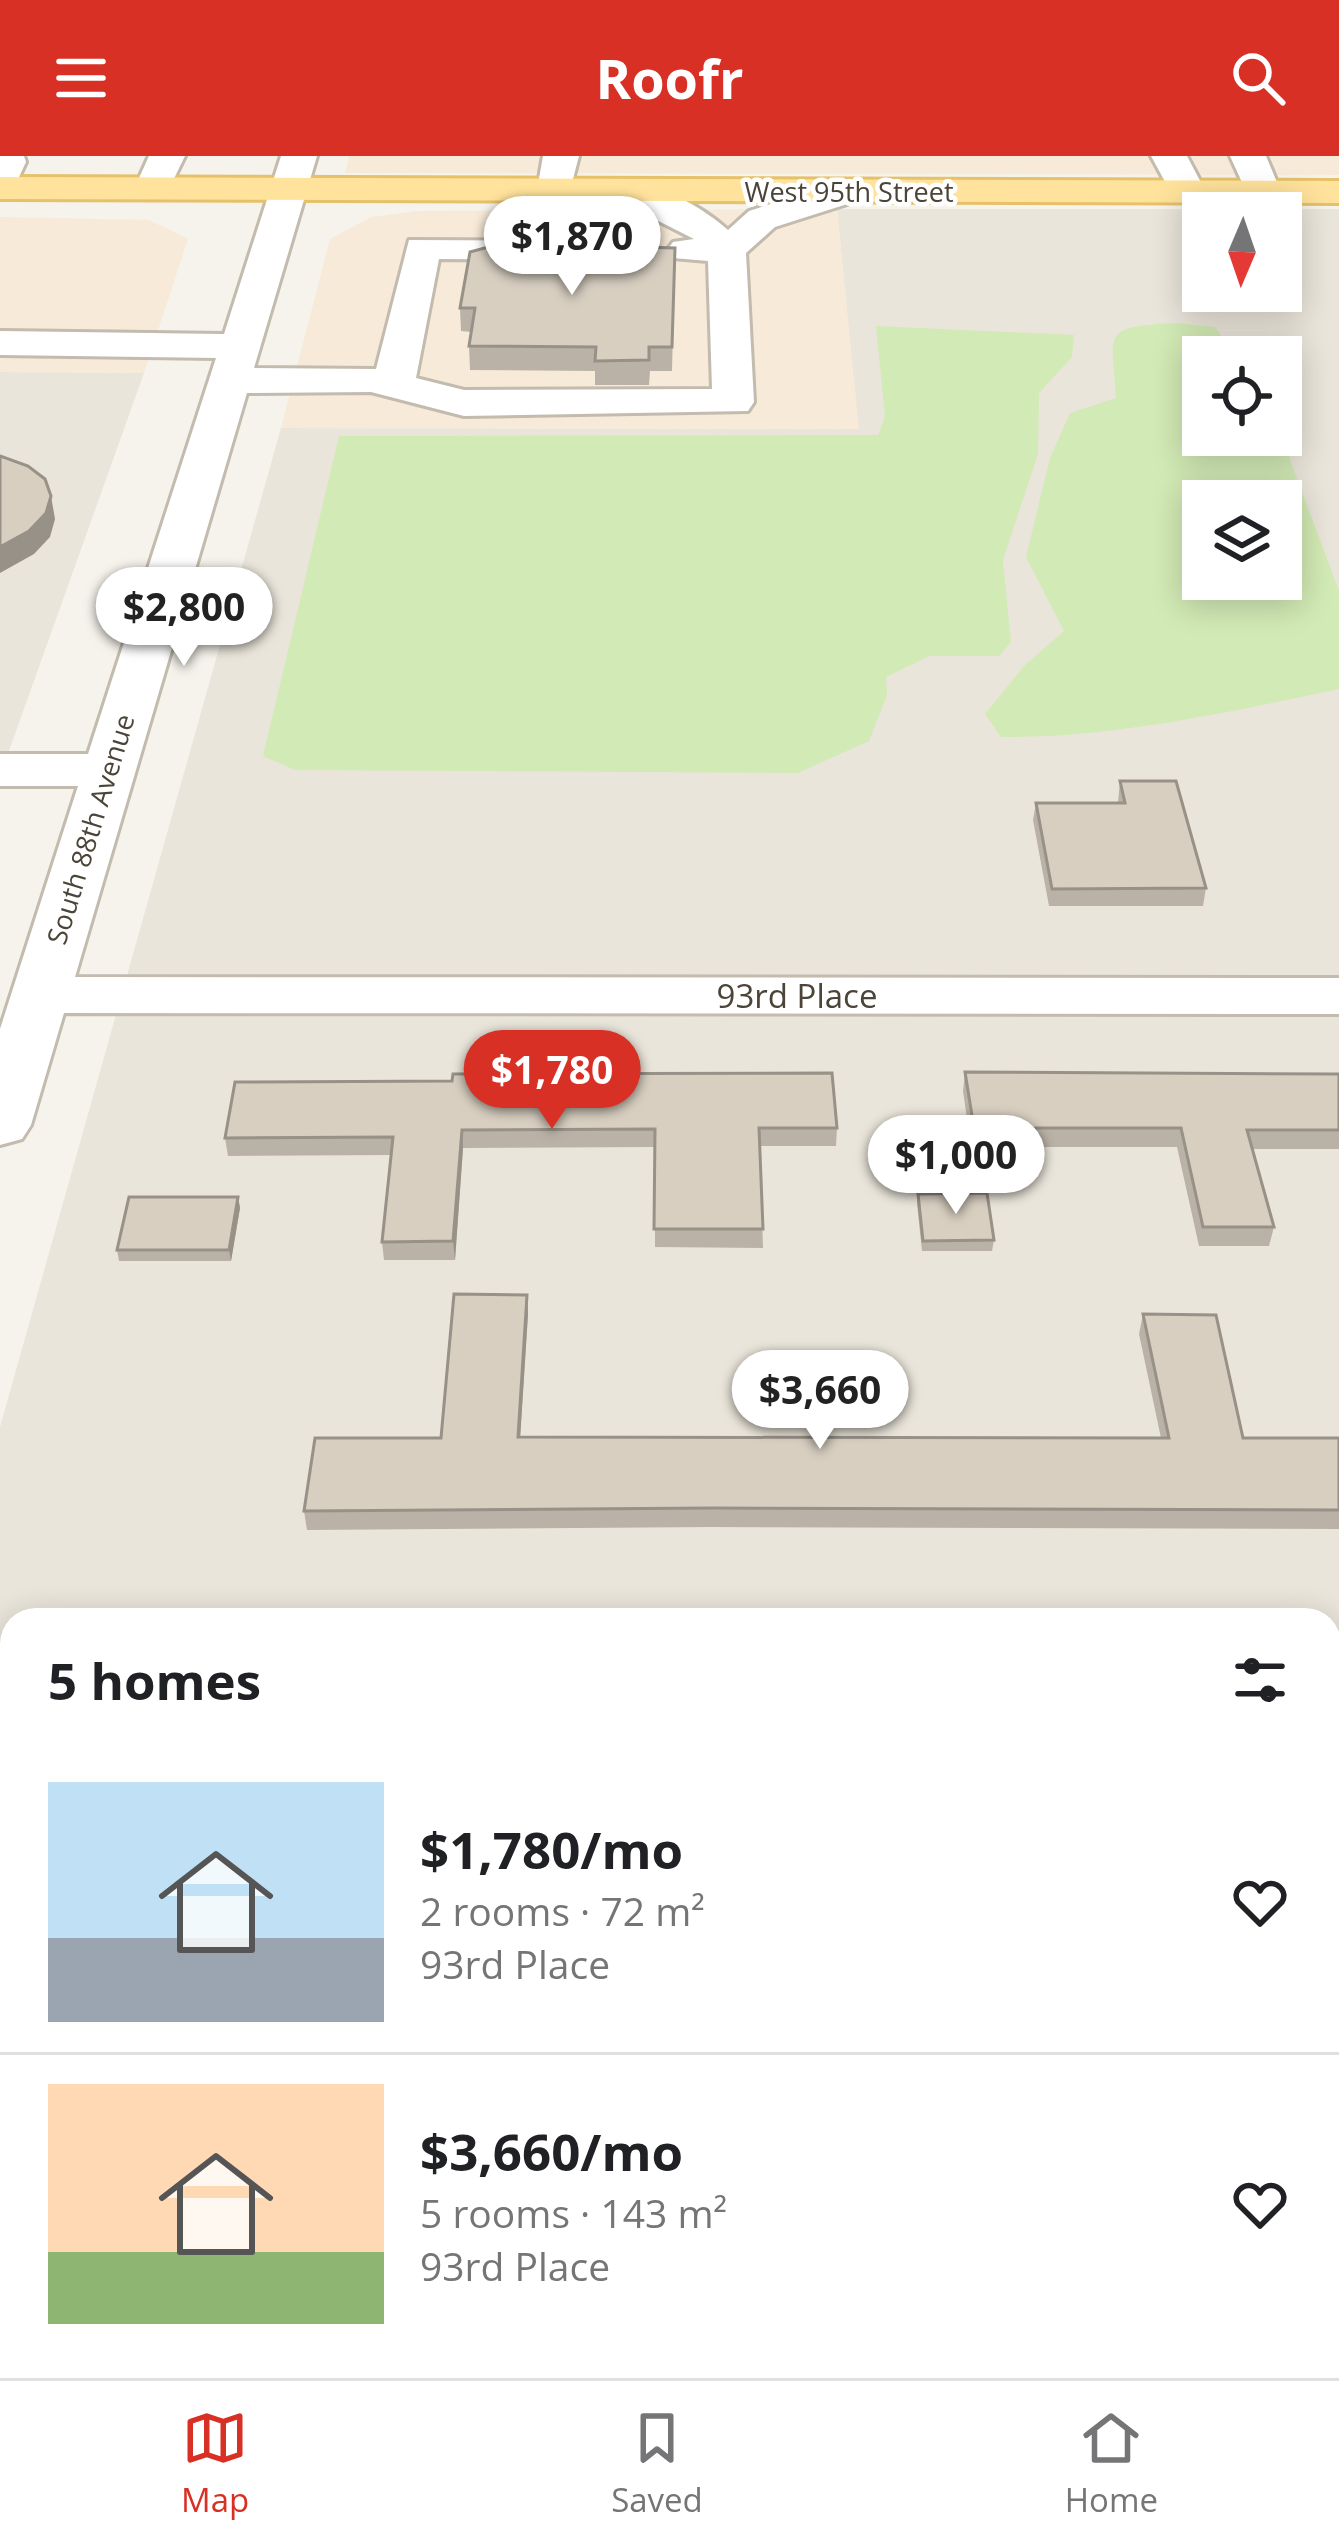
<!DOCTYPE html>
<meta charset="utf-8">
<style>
:root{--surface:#fff;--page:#f2f2f2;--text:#202124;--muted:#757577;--line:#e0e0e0;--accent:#d93025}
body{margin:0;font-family:"Open Sans",sans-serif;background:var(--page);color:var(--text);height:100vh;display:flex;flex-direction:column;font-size:45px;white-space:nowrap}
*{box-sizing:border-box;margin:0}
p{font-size:39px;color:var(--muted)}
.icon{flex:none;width:66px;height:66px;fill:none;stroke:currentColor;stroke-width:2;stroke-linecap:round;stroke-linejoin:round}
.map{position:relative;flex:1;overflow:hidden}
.panel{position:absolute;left:0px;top:1452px;width:1341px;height:771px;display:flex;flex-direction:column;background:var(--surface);border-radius:36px 36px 0 0;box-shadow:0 6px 30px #0003}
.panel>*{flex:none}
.needle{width:78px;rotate:182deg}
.controls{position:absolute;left:1182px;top:36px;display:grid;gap:24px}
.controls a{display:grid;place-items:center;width:120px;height:120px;border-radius:0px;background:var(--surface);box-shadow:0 6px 30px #0003;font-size:60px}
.price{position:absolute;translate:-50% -102px;padding:0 27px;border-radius:42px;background:#fff;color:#222;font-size:39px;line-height:78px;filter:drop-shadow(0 3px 6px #0008)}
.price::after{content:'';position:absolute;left:50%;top:72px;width:36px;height:27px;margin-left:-18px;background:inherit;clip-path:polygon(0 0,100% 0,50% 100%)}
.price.active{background:var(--accent);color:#fff}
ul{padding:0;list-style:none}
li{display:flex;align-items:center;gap:36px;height:300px;padding:0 48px}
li+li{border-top:3px solid var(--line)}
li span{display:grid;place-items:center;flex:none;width:336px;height:240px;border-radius:0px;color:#555}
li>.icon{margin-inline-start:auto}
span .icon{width:144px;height:144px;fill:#fffc;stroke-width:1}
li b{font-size:51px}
h2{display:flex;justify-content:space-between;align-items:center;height:144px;padding:0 48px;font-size:51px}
header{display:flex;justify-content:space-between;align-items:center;height:156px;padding:0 48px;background:var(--accent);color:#fff;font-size:54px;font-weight:700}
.dock{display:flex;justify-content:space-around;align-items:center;height:168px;border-top:3px solid var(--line);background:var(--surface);font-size:33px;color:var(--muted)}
.dock a{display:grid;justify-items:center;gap:6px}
.dock .active{color:var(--accent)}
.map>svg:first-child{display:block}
.residential{fill:#eae5da;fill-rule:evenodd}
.commercial{fill:#f7ead8}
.green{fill:#d2eab5;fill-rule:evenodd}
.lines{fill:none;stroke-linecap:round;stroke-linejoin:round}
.minor-casing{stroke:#c2bbae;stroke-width:6}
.major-casing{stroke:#e6c16a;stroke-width:6}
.minor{fill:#fff;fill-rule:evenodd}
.major{fill:#ffe39c;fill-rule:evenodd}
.wall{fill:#bab2a6}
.shaded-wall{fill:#979187}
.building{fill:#d8cfc1;stroke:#979187;stroke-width:3}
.labels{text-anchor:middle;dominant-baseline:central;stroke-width:9;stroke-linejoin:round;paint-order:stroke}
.far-street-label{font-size:27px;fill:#4b4439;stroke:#fff}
.street-label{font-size:33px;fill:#4b4439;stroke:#fff}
</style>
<header><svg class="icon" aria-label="menu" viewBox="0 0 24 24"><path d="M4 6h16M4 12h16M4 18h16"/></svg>Roofr<svg class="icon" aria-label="search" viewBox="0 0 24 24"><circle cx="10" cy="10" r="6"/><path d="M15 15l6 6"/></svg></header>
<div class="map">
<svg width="1339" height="2222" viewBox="0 0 1339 2222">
<rect width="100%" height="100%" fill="#f6f3ec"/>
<path class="residential" d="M 837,53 L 1339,53 L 1339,2222 L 0,2222 L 0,1271 L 281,272 L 858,273 ZM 1203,57 L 1281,57 L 1281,135 L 1203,135 ZM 1203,201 L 1281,201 L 1281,279 L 1203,279 ZM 1203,345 L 1281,345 L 1281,423 L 1203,423 ZM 12,1464 L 1329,1464 L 1329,2211 L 12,2211 Z
M 0,216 L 144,217 L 0,620 Z"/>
<path class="commercial" d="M 349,0 L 1339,0 L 1339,19 L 345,17 Z
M 837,53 L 859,273 L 281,272 L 330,83 L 371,61 L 417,55 Z
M 0,61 L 149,64 L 188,83 L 144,217 L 0,216 Z"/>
<path class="green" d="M 1176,167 L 1215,171 L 1235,201 L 1203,201 L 1203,279 L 1281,279 L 1339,435 L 1339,533 C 1229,556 1114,582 1001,581 L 985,558 L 1025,509 L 1064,475 L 1026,401 L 1050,302 L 1070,257 L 1116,242 C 1112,175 1100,171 1176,167 ZM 1203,345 L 1281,345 L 1281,423 L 1203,423 Z
M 876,170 L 1074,179 L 1072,201 L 1039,237 L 1038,298 L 1003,404 L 1011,486 L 999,500 L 929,500 L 886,521 L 887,539 L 869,585 L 798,617 L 295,614 L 263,600 L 339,280 L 878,279 L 885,260 Z"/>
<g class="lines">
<g class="minor-casing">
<path id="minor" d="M 0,0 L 24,0 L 26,6 L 13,34 L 0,37 Z
M 149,0 L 185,0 L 165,41 L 139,41 L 134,33 Z
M 281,0 L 317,0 L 254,212 L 376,213 L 409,84 L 584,85 L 590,93 L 584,101 L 571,104 L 439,103 L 416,222 L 464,234 L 712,233 L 708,105 L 673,102 L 667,94 L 673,86 L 694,83 L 615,43 L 610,35 L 615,27 C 648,19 704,52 728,74 L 749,55 L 837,27 L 863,27 L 868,35 L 863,43 L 775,71 L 746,97 L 754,246 L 748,255 L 464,260 L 371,236 L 247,237 L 75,821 L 1339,822 L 1339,858 L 64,857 L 31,969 L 22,983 L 0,989 L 0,873 L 78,630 L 0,630 L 0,598 L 88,598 L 216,202 L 0,199 L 0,175 L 224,178 Z
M 543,0 L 579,0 L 568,42 L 542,42 L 537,34 Z
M 1151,0 L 1187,0 L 1206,36 L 1201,44 L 1175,44 Z
M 1230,0 L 1266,0 L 1281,36 L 1276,44 L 1250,44 Z
M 0,1492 L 12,1492 L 12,1556 L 0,1556 Z
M 1329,1498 L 1339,1498 L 1339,1562 L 1329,1562 Z"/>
</g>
<g class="major-casing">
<path id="major" d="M 0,21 L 1339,25 L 1339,47 L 0,43 Z"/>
</g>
<use href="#minor" class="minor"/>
<use href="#major" class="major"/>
</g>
<path class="wall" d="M 675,92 L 672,215 L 650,215 L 649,229 L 595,229 L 595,215 L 470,214 L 469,190 L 471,176 L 461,175 L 460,152 Z
M 1120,625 L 1206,732 L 1203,750 L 1049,750 L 1033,664 L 1036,647 L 1118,647 Z
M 965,916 L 1339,918 L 1339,993 L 1252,993 L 1274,1071 L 1269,1090 L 1199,1090 L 1177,991 L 971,991 L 963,935 Z
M 452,925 L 837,972 L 836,990 L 760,990 L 763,1092 L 655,1091 L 655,991 L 463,992 L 455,1104 L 384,1104 L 382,1086 L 391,999 L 228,1000 L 225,982 Z
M 918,1038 L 994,1084 L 992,1095 L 922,1095 L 917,1048 Z
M 238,1041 L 240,1052 L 231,1105 L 119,1105 L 117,1094 Z
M 527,1139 L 528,1158 L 520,1281 L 1161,1282 L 1139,1178 L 1143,1158 L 1243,1282 L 1339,1282 L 1339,1373 L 711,1371 L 307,1374 L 304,1355 L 441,1282 Z
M 1329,1686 L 1339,1686 L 1339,1799 L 1329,1799 Z
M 0,1940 L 12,1940 L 12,2080 L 0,2080 Z
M 1335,1960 L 1339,1960 L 1339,2035 L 1329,1985 L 1329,1976 Z"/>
<path class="shaded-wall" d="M 51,340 L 55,363 L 50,381 L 34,398 L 0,417 L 0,391 Z
M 462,974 L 463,992 L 455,1104 L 453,1085 Z
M 238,1041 L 240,1052 L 231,1105 L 229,1094 Z
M 527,1139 L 528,1158 L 519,1300 L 518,1281 Z"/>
<path class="building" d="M 503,87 L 675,92 L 672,191 L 649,191 L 649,204 L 595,205 L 596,191 L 469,190 L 475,152 L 460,152 L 470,96 Z
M 0,300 L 28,310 L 45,323 L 51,340 L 46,357 L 29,375 L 0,391 Z
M 1120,625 L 1176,625 L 1206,732 L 1052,733 L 1036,647 L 1125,647 Z
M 965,916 L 1339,918 L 1339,974 L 1247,974 L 1274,1071 L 1203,1071 L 1181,972 L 974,972 Z
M 832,917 L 837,972 L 759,972 L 763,1073 L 654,1073 L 655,973 L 462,974 L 453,1085 L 382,1086 L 393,981 L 225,982 L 235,926 L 452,925 L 453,918 Z
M 987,1037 L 994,1084 L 923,1085 L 918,1038 Z
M 129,1041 L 238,1041 L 229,1094 L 117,1094 Z
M 454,1138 L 527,1139 L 518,1281 L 1169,1282 L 1143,1158 L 1216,1159 L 1243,1282 L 1339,1282 L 1339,1354 L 712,1352 L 304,1355 L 315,1282 L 441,1282 Z
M 1329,1686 L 1339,1686 L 1339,1779 L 1329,1779 Z
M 0,1940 L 12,1940 L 12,2062 L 0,2062 Z"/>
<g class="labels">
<g class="far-street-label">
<text x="849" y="35">West 95th Street</text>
<text transform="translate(90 673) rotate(-73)">South 88th Avenue</text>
</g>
<g class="street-label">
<text x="797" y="839">93rd Place</text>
</g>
</g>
</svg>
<div class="controls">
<a><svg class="needle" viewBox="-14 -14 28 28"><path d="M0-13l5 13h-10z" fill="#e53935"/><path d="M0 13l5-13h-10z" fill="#757577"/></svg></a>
<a><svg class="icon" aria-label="locate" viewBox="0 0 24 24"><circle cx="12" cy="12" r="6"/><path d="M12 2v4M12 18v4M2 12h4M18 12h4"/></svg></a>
<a><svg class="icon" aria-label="layers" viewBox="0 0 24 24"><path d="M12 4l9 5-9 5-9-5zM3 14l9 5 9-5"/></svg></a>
</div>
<b class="price" style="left:572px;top:142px">$1,870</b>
<b class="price" style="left:184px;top:513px">$2,800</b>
<b class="price active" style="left:552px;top:976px">$1,780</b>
<b class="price" style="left:956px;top:1061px">$1,000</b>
<b class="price" style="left:820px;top:1296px">$3,660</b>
<section class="panel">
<h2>5 homes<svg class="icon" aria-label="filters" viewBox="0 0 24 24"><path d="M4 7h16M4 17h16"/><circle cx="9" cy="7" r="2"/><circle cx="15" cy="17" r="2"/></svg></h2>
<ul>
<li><span style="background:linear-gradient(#bfe0f5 65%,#9aa5b1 0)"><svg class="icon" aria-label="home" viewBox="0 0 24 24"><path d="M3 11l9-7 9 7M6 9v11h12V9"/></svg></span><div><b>$1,780/mo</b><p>2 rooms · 72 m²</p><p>93rd Place</p></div><svg class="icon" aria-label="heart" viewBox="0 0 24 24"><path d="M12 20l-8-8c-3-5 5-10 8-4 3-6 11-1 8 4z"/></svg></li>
<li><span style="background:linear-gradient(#ffd9b3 70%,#8fb573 0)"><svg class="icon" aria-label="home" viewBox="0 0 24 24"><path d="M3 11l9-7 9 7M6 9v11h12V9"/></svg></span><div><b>$3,660/mo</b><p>5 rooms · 143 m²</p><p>93rd Place</p></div><svg class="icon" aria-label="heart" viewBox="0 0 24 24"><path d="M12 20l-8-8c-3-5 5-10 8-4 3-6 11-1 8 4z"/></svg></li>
</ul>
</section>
</div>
<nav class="dock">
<a class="active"><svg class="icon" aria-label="map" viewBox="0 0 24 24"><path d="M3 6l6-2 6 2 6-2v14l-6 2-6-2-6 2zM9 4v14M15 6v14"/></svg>Map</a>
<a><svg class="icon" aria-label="saved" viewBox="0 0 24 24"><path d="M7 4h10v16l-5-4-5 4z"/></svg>Saved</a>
<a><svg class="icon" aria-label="home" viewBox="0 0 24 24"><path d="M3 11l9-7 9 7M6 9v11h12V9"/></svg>Home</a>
</nav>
